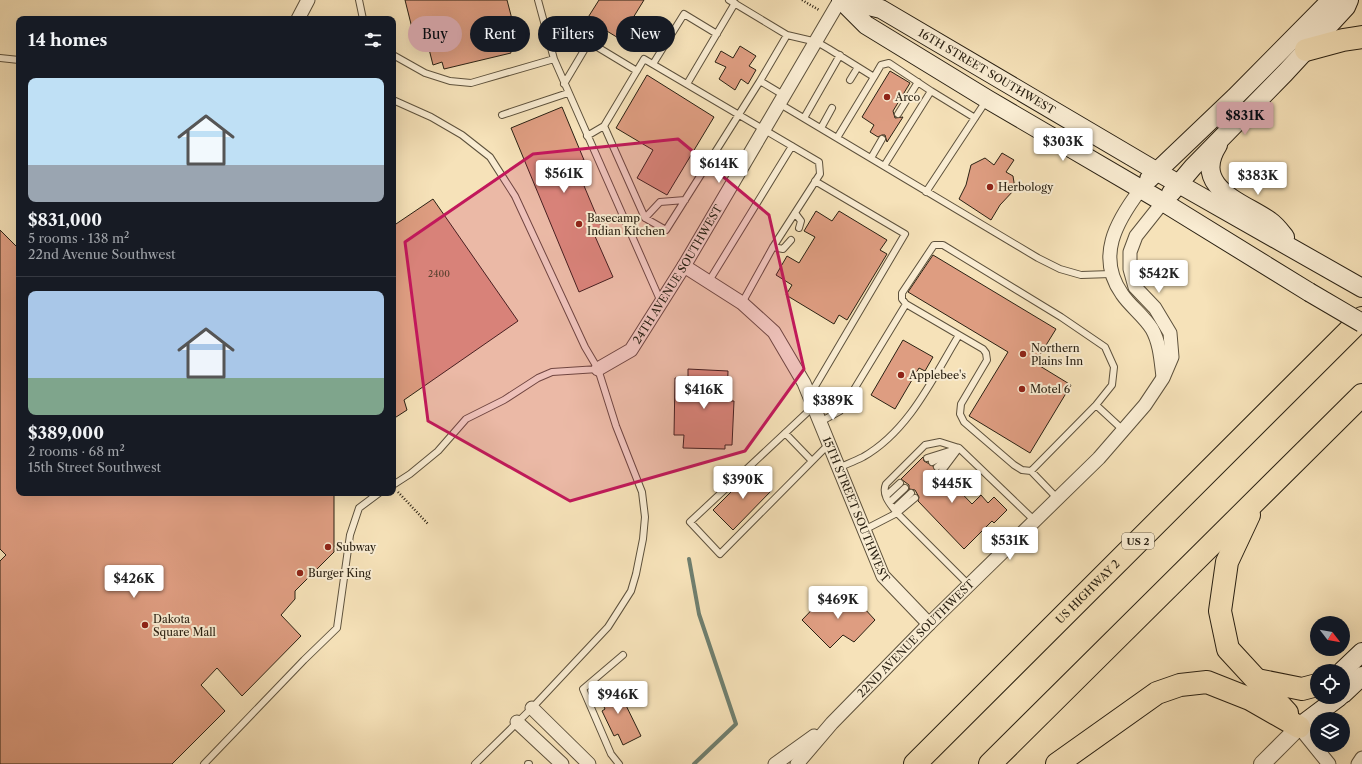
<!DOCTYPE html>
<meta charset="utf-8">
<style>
:root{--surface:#171b24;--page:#20242c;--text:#f1f3f6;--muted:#9ea1a6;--line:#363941;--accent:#c59692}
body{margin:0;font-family:"Libre Caslon Text",serif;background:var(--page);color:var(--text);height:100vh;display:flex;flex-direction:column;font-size:15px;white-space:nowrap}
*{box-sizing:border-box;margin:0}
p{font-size:13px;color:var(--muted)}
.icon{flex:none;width:22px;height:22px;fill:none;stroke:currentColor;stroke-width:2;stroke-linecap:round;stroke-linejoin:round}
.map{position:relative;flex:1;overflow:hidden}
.details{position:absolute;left:16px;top:16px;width:380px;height:480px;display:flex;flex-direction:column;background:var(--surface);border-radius:8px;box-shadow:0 4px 16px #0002}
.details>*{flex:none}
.banner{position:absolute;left:408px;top:16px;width:380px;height:36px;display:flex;gap:8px}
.needle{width:26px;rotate:121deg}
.tools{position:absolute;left:1310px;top:616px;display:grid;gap:8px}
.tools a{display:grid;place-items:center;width:40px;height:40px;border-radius:50%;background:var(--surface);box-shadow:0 4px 16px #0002;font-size:20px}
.price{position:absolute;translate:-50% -34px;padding:0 9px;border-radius:4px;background:#fff;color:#222;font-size:13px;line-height:26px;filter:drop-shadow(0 1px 2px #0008)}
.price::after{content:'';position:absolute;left:50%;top:24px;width:12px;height:9px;margin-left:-6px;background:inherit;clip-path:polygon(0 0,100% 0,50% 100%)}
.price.current{background:var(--accent);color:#111}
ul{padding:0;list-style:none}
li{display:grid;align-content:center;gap:8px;height:212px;padding:0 12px}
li+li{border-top:1px solid var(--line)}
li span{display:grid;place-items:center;height:124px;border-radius:8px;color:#555}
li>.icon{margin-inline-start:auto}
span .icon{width:72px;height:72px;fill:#fffc;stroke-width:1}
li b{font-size:17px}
h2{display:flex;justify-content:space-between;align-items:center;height:48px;padding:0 12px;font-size:17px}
.tag{padding:0 14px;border-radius:18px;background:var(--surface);box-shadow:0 4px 16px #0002;font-size:14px;line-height:36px}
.tag.current{background:var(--accent);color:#111}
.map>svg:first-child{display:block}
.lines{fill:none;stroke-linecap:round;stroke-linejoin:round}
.stream{stroke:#6f7f6f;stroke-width:4}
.building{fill:#de9d81;stroke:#2a2113}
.service-casing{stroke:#5d513c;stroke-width:8}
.minor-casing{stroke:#5d513c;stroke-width:15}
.tertiary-casing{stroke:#5d513c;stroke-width:18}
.secondary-casing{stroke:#2a2113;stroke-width:20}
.motorway-casing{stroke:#2a2113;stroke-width:24}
.path{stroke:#2a2113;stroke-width:2.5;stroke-dasharray:1 2;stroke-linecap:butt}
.service{stroke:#f9ecd2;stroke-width:6}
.minor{stroke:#f9ecd2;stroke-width:13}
.tertiary{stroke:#f9ecd2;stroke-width:16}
.secondary{stroke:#f9ecd2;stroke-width:18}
.motorway{stroke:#f6e2b9;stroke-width:22}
.secondary-bridge-casing{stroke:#2a2113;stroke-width:20;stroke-linecap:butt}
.secondary-bridge{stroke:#f9ecd2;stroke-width:18}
.marked{fill:#c2185b;fill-opacity:0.2;stroke:#c2185b;stroke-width:3;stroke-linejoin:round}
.poi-dot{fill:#8f2418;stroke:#f9ecd2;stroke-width:1.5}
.labels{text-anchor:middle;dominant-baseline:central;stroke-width:4;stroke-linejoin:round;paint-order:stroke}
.number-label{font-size:9px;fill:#57402e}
.shield{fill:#f9ecd2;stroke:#685e4c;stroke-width:1}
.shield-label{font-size:10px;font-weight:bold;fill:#2a2113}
.street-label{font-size:11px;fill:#2a2113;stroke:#f9ecd2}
.poi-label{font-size:11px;fill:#2a2113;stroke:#f9ecd2;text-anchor:start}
</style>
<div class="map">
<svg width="1362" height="764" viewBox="0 0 1362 764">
<rect width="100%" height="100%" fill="#f6e2b9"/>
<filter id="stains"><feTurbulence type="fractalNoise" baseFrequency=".005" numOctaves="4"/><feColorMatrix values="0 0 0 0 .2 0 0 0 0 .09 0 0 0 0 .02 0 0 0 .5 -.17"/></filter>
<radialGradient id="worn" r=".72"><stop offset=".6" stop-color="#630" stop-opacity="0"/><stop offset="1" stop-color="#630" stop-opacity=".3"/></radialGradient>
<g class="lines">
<path class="stream" d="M 689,559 L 699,614 L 736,724 L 694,764"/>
</g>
<path class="building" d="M 405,0 L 507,0 L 519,46 L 510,48 L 511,53 L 444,69 L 442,62 L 433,65 L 423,25 L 412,28 Z
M 599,0 L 644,0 L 620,39 L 587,19 Z
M 740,46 L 756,56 L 749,66 L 756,70 L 748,84 L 741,79 L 735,90 L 719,79 L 726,67 L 715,62 L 721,51 L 733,58 Z
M 890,71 L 910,83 L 893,111 L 895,118 L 903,117 L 887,142 L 885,135 L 882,135 L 878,137 L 870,132 L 874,125 L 862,117 Z
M 647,75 L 714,117 L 667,195 L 637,178 L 653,150 L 616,128 Z
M 562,107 L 584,160 L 574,162 L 603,231 L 594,234 L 613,277 L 579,292 L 511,128 Z
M 1002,153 L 1014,160 L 1006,172 L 1013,176 L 1015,189 L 1000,205 L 991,220 L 959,199 L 966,185 L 971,165 L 985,158 L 994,165 Z
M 433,199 L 518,321 L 404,400 L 407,410 L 393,419 L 393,226 Z
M 816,211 L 832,221 L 839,211 L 887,240 L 880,250 L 887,254 L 847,320 L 839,315 L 834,324 L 786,295 L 792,285 L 776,275 L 787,256 L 799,263 L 815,237 L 804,231 Z
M 0,230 L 19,249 L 19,493 L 334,493 L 334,552 L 295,591 L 295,599 L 281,615 L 301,636 L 242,696 L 217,668 L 201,685 L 225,711 L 172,764 L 0,764 L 0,561 L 6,555 L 0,549 Z
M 933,255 L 1056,329 L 1035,363 L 1071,385 L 1030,453 L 969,416 L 1008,352 L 908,292 Z
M 903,340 L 933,357 L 925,371 L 919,368 L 895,409 L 871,395 Z
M 688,369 L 728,371 L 727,401 L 734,401 L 732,445 L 725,445 L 725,449 L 683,448 L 684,435 L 674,435 L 675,378 L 688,379 Z
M 923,457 L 924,461 L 933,466 L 938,475 L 944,475 L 972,504 L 981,495 L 988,503 L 994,497 L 1007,510 L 994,523 L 992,521 L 964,549 L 918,501 L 919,497 L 915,490 L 909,489 L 909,485 L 901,479 Z
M 753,470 L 772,490 L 733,530 L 713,510 Z
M 826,595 L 839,608 L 852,595 L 875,620 L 854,642 L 843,635 L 830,648 L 802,620 Z
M 615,683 L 641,736 L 623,745 L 618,734 L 614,736 L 602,711 L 605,709 L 597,692 Z"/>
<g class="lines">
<g class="service-casing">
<path id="service" d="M 359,0 L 363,19
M 538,0 L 554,59 L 661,302
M 729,0 L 787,35 L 817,42 L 829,49 L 874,77 L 837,138
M 393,55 L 425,73 L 450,81 L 471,83 L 554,59
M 0,58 L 19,60
M 653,64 L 684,14 L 717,34
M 874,77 L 881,65 L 889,63 L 931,91 L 884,166
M 850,80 L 858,67
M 564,84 L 589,42 L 637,71
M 687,84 L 735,3
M 931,91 L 975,118
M 785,96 L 760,81 L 787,35
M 393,100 L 431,117 L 462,135 L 490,157 L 515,196 L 585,347 L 598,369 L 616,426 L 642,492 L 645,517 L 643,539 L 636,574 L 631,591 L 608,627 L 532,708 L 475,764
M 780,104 L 1038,258 L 1060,269 L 1081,275 L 1111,274
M 898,114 L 918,82
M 502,115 L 568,93
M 804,118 L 840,55
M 604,126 L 644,59 L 819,162 L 820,174 L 773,247 L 742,303
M 821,128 L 832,108
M 587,136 L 604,126 L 645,218 L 666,230 L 760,81
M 871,158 L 882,139
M 926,192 L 986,101
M 795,213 L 801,221 L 799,228
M 645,218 L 660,202 L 685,200
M 773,247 L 783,249 L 791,240
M 709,281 L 792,146
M 810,395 L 905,234 L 815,181
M 1096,405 L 1123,430
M 813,407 L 690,522 L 720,554 L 829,444
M 820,422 L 840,411 L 847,401 L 906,304
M 785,433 L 812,461
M 927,458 L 959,448
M 932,462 L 947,454
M 937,467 L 950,456
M 838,468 C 847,464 855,461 863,457 C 909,431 933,378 959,335
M 1031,471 L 1096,405 L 1112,385 L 1114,367 L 1105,347 L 1061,317 L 943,245 L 934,245 L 902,293 L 902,299 L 906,304 L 983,349 L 986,353 L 987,360 L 961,404 L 960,414 L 964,422 L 1014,465 L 1022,470 L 1031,471 L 1057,498
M 941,472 L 959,448
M 393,485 L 410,474 L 438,451 L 466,419 L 504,400 L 538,378 L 552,372 L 598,369
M 886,496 L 900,483
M 915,498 L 897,513 C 891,505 881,495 886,484 L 925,445 L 940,442 L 959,448 L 1035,521
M 890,502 L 905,488
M 894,509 L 911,493
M 864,530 L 897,513 L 969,585
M 204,764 L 304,660 L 337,628 L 350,535 L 359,508 L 379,493
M 528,764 L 529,764
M 619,764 L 611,754 L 583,689 L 623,655"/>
</g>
<g class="minor-casing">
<g id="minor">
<path d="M 298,19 L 308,0"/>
<path d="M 1140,190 C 1116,222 1096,257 1122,294 C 1130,306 1144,316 1152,329 C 1160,343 1161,361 1163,377"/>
<path id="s1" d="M 684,266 L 742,303 L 774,332 L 804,383 L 883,576 L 929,624"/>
<path id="s2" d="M 598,369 L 631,350 L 684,266 L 840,0"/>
<path d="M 532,708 L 589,764"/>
<path d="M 517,722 L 562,764"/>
<path d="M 1299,727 L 1329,764"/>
<path d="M 775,764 L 814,736"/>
<path id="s3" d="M 797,764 L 832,723 L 929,624 L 1099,458 L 1145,405 L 1163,378 L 1172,357 L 1170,333 L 1155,308 L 1135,287 L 1130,269 L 1130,252 L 1136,236 L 1163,202"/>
<path d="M 1358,764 L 1362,758"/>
</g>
</g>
<g class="tertiary-casing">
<path id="tertiary" d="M 1262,764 L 1299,727"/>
</g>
<g class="secondary-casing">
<g id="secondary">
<path d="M 841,0 L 866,25 L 987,99 L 1163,202 L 1309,292"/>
<path id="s4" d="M 844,0 L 881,9 L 1156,171 L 1362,288"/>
<path d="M 1218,145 C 1191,188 1243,202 1270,221 C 1276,225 1281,232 1285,237"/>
<path d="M 1149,179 L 1235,97 L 1331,0"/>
<path d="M 1171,193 L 1193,167 L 1285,73 L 1346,7 L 1349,0"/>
<path d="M 1342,671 L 1362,652"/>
<path d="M 1343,694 L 1362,676"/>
<path d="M 1299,727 L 1339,697"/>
</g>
</g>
<g class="motorway-casing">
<g id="motorway">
<path d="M 1306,50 L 1343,40 L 1362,37"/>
<path d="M 1249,515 L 1227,562 L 1220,611 L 1228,649 L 1287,713"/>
<path d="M 1257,680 L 1302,689 L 1317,685"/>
<path id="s5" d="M 915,764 L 1362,318"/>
<path d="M 990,764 L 1362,395"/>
<path d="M 1057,764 L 1157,693 L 1180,685 L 1207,682 L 1250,699 L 1299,727"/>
</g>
</g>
<path class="path" d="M 802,0 L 819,10
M 398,492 L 428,524"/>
<use href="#service" class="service"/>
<use href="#minor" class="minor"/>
<use href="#tertiary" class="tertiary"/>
<use href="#secondary" class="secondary"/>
<use href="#motorway" class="motorway"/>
<g class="secondary-bridge-casing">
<path id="secondary-bridge" d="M 1309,292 L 1362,323"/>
</g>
<use href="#secondary-bridge" class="secondary-bridge"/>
</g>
<path class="marked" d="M 678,139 L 769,215 L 804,369 L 745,451 L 570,501 L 428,421 L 405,242 L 533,154 Z"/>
<g class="poi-dot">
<circle cx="887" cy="97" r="4"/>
<circle cx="990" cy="187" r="4"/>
<circle cx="579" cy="224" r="4"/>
<circle cx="1023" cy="354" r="4"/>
<circle cx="901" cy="375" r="4"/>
<circle cx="1022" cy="389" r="4"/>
<circle cx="328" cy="547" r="4"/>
<circle cx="300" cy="573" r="4"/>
<circle cx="145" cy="625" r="4"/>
</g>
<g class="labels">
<g class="number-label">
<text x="439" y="273">2400</text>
</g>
<rect class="shield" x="1122" y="533" width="32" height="16" rx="3"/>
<g class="shield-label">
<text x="1138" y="541">US 2</text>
</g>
<g class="street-label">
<text stroke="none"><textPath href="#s4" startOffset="161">16TH STREET SOUTHWEST</textPath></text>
<text stroke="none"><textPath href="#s2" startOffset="127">24TH AVENUE SOUTHWEST</textPath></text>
<text stroke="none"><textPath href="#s1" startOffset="308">15TH STREET SOUTHWEST</textPath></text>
<text stroke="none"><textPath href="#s5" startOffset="244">US HIGHWAY 2</textPath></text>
<text stroke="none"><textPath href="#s3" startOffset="173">22ND AVENUE SOUTHWEST</textPath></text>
</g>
<g class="poi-label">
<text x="895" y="97">Arco</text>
<text x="998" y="187">Herbology</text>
<text x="587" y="218">Basecamp<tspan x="587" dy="13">Indian Kitchen</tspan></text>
<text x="1031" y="348">Northern<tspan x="1031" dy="13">Plains Inn</tspan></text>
<text x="909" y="375">Applebee's</text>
<text x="1030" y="389">Motel 6</text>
<text x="336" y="547">Subway</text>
<text x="308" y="573">Burger King</text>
<text x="153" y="619">Dakota<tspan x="153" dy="13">Square Mall</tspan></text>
</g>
</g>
<rect width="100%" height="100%" filter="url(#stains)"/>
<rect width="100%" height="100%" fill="url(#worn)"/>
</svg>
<div class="tools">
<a><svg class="needle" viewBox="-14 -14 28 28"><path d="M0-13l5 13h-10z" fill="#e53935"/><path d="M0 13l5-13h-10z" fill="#9ea1a6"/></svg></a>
<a><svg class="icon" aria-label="locate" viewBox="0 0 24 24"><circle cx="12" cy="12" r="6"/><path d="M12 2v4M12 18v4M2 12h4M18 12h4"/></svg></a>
<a><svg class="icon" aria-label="layers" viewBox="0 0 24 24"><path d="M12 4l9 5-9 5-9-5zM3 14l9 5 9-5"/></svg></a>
</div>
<b class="price current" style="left:1245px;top:136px">$831K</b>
<b class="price" style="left:1063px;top:162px">$303K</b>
<b class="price" style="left:719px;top:184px">$614K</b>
<b class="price" style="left:564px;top:194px">$561K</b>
<b class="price" style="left:1258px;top:196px">$383K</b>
<b class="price" style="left:1159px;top:294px">$542K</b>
<b class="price" style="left:704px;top:410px">$416K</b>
<b class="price" style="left:833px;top:421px">$389K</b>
<b class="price" style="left:743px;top:500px">$390K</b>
<b class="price" style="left:952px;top:504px">$445K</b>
<b class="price" style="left:1010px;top:561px">$531K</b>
<b class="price" style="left:134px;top:599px">$426K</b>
<b class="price" style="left:838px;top:620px">$469K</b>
<b class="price" style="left:618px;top:715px">$946K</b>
<div class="banner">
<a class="tag current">Buy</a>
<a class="tag">Rent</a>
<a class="tag">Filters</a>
<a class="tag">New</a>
</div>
<section class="details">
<h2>14 homes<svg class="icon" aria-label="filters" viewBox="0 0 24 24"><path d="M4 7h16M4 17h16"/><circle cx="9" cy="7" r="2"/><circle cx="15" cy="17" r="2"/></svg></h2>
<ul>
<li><span style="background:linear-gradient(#bfe0f5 70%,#9aa5b1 0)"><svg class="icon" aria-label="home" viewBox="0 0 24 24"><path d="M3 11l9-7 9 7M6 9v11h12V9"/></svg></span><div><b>$831,000</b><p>5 rooms · 138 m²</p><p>22nd Avenue Southwest</p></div></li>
<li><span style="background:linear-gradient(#a9c7e8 70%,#7fa58c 0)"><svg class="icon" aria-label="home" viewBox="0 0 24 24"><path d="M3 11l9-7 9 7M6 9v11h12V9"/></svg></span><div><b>$389,000</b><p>2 rooms · 68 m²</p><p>15th Street Southwest</p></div></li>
</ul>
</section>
</div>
